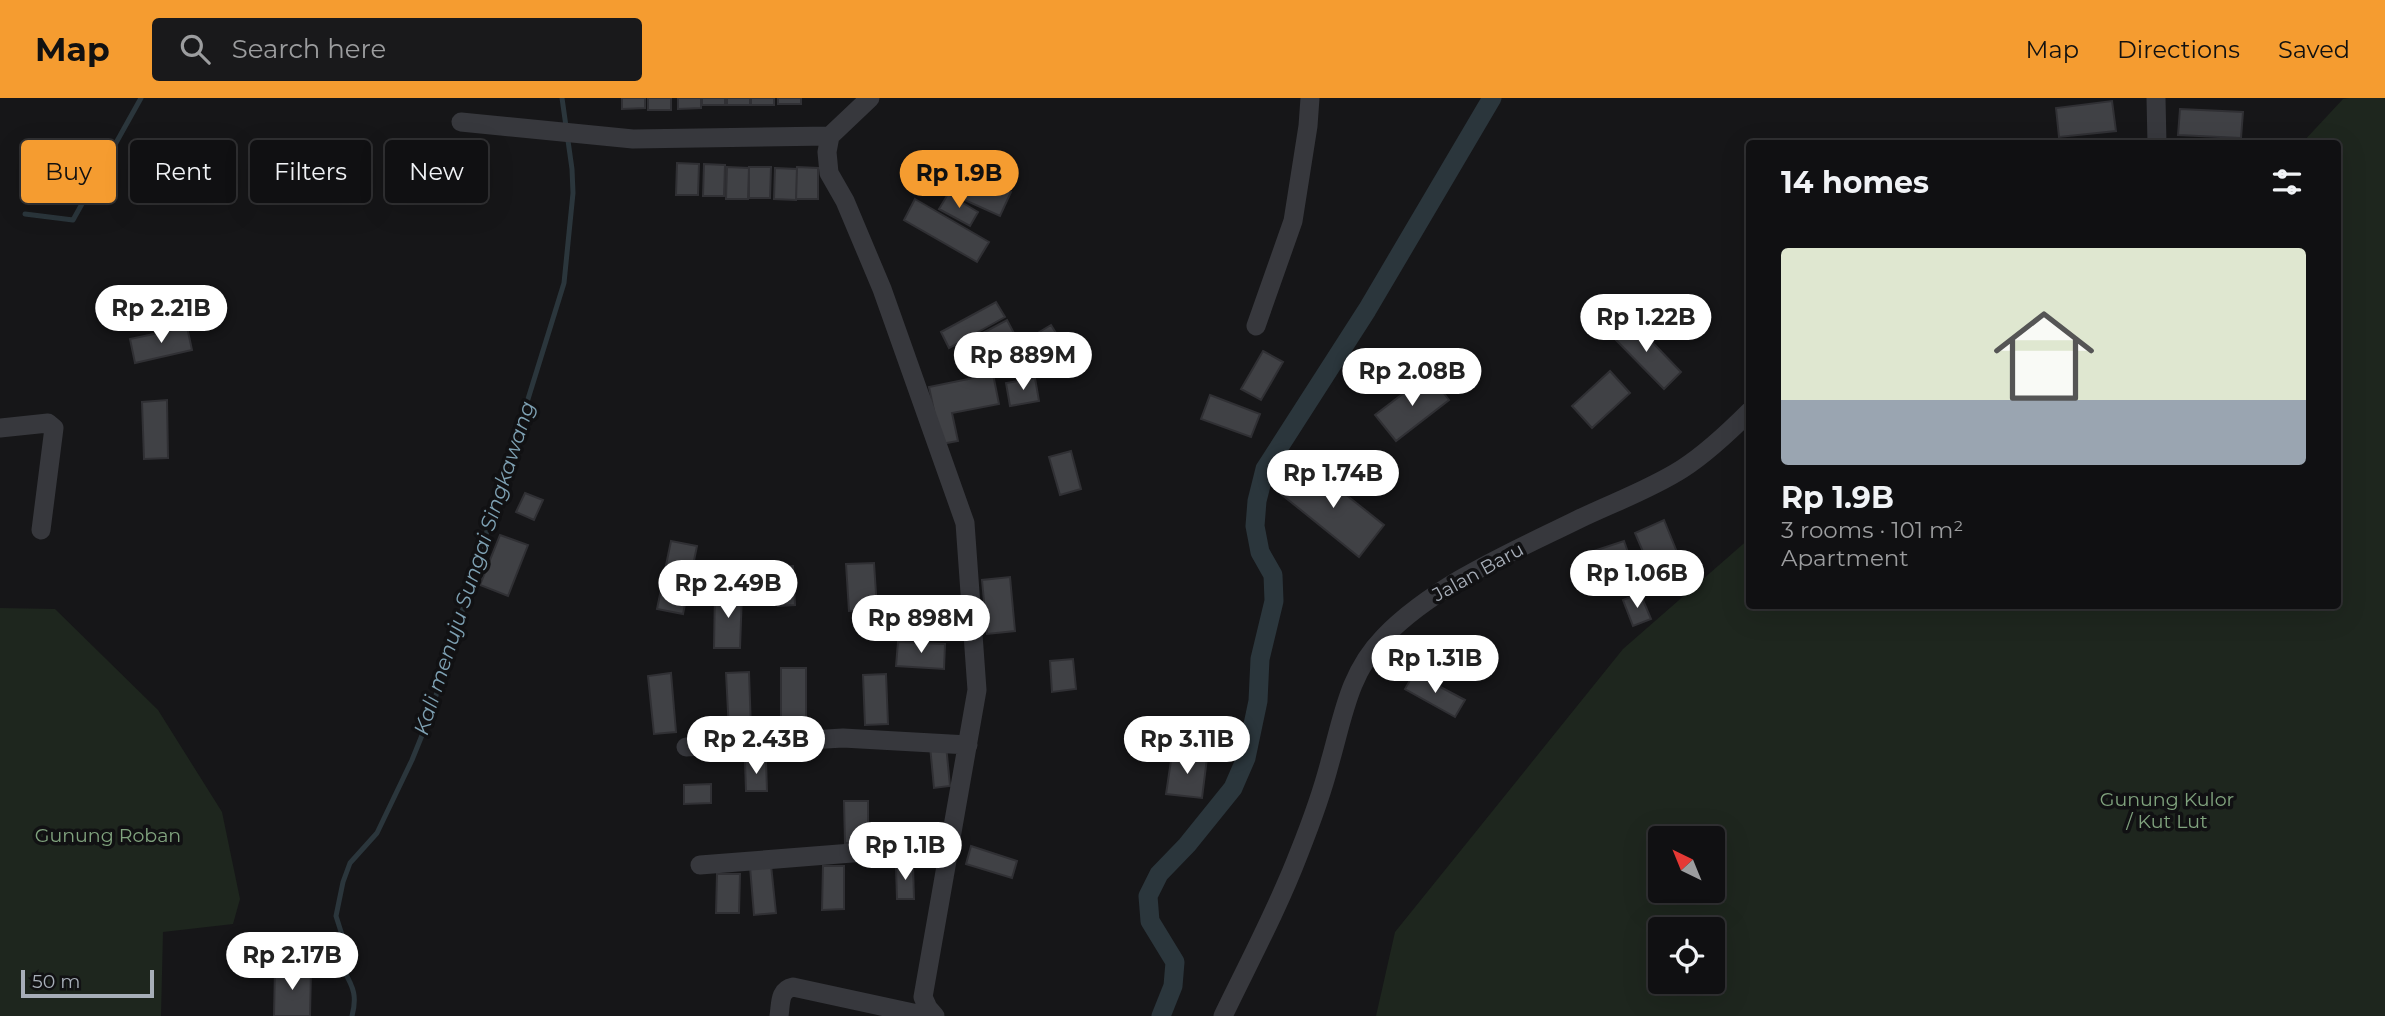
<!DOCTYPE html>
<meta charset="utf-8">
<style>
:root{--surface:#101012;--page:#19191b;--text:#f1f3f6;--muted:#9c9d9f;--line:#303032;--accent:#f59c30}
body{margin:0;font-family:Montserrat,sans-serif;background:var(--page);color:var(--text);height:100vh;display:flex;flex-direction:column;font-size:26px;white-space:nowrap}
*{box-sizing:border-box;margin:0}
p{font-size:23px;color:var(--muted)}
.icon{flex:none;width:38px;height:38px;fill:none;stroke:currentColor;stroke-width:2;stroke-linecap:round;stroke-linejoin:round}
.map{position:relative;flex:1;overflow:hidden}
.panel{position:absolute;left:1746px;top:42px;width:595px;height:469px;display:flex;flex-direction:column;background:var(--surface);border-radius:7px;box-shadow:0 7px 28px #0002,0 0 0 2px var(--line)}
.panel>*{flex:none}
.top-card{position:absolute;left:21px;top:42px;width:665px;height:63px;display:flex;gap:14px}
.needle{width:46px;rotate:317deg}
.controls{position:absolute;left:1648px;top:728px;display:grid;gap:14px}
.controls a{display:grid;place-items:center;width:77px;height:77px;border-radius:7px;background:var(--surface);box-shadow:0 7px 28px #0002,0 0 0 2px var(--line);font-size:35px}
.scale{position:absolute;left:21px;bottom:18px;width:133px;box-sizing:border-box;padding-left:7px;border:4px solid #a7aeb8;border-top:0;font-size:19px;line-height:24px;white-space:nowrap;color:#a7aeb8;-webkit-text-stroke:5px #111113;paint-order:stroke}
.price{position:absolute;translate:-50% -60px;padding:0 16px;border-radius:24px;background:#fff;color:#222;font-size:23px;line-height:46px;filter:drop-shadow(0 2px 4px #0008)}
.price::after{content:'';position:absolute;left:50%;top:42px;width:21px;height:16px;margin-left:-10px;background:inherit;clip-path:polygon(0 0,100% 0,50% 100%)}
.price.current{background:var(--accent);color:#111}
ul{padding:0;list-style:none}
li{display:grid;align-content:center;gap:14px;height:371px;padding:0 35px}
li span{display:grid;place-items:center;height:217px;border-radius:7px;color:#555}
li>.icon{margin-inline-start:auto}
span .icon{width:126px;height:126px;fill:#fffc;stroke-width:1}
li b{font-size:30px}
h2{display:flex;justify-content:space-between;align-items:center;height:84px;padding:0 35px;font-size:30px}
.tag{padding:0 24px;border-radius:7px;background:var(--surface);box-shadow:0 7px 28px #0002,0 0 0 2px var(--line);font-size:24px;line-height:63px}
.tag.current{background:var(--accent);color:#111}
header{display:flex;align-items:center;gap:42px;box-sizing:border-box;height:98px;padding:0 35px;background:var(--accent);color:#111}
header strong{font-size:33px}
nav{display:flex;gap:38px;margin-inline-start:auto;font-size:24px}
.search{width:490px;height:63px;background:var(--page);display:flex;align-items:center;gap:18px;box-sizing:border-box;padding:0 24px;border-radius:7px;color:var(--muted);font-size:26px}
.map>svg:first-child{display:block}
.green{fill:#1e261e;fill-rule:evenodd}
.lines{fill:none;stroke-linecap:round;stroke-linejoin:round}
.stream{stroke:#2b363c;stroke-width:5}
.canal{stroke:#2b363c;stroke-width:19}
.building{fill:#404145;stroke:#303034;stroke-width:2}
.minor{stroke:#37383d;stroke-width:19}
.labels{text-anchor:middle;dominant-baseline:central;stroke-width:7;stroke-linejoin:round;paint-order:stroke}
.street-label{font-size:19px;fill:#a7aeb8;stroke:#111113}
.park-label{font-size:19px;fill:#80a37e;stroke:#111113}
.water-label{font-size:21px;font-style:italic;fill:#7ea1b3;stroke:#111113}
</style>
<header>
<strong>Map</strong>
<div class="search"><svg class="icon" aria-label="search" viewBox="0 0 24 24"><circle cx="10" cy="10" r="6"/><path d="M15 15l6 6"/></svg>Search here</div>
<nav><a>Map</a><a>Directions</a><a>Saved</a></nav>
</header>
<div class="map">
<svg width="2385" height="918" viewBox="0 0 2385 918">
<rect width="100%" height="100%" fill="#161618"/>
<path class="green" d="M 2349,0 L 2385,0 L 2385,918 L 1376,918 L 1395,834 L 1623,551 L 1750,440 L 1750,508 L 2338,508 L 2338,46 L 2302,45 L 2343,1 ZM 1661,740 L 1713,740 L 1713,793 L 1661,793 ZM 1661,831 L 1713,831 L 1713,884 L 1661,884 Z
M 0,510 L 55,511 L 158,612 L 222,714 L 240,801 L 233,826 L 163,834 L 161,918 L 0,918 Z"/>
<g class="lines">
<path class="stream" d="M 25,116 L 73,122 L 141,0
M 352,918 C 357,899 354,890 344,873 L 350,862 L 336,818 L 343,784 L 350,765 L 377,735 L 412,662 L 429,620 L 564,185 L 573,95 L 572,71 L 562,0"/>
<path class="canal" d="M 1161,918 L 1173,888 L 1175,864 L 1150,823 L 1148,798 L 1159,776 L 1187,747 L 1233,690 L 1246,660 L 1258,603 L 1260,561 L 1274,503 L 1273,477 L 1260,454 L 1255,428 L 1257,403 L 1265,371 L 1367,212 L 1492,0"/>
</g>
<path class="building" d="M 622,0 L 645,0 L 645,10 L 622,11 Z
M 648,0 L 671,0 L 671,12 L 648,12 Z
M 678,0 L 701,0 L 701,10 L 678,11 Z
M 702,0 L 725,0 L 725,7 L 702,7 Z
M 727,0 L 750,0 L 750,7 L 727,7 Z
M 751,0 L 774,0 L 774,7 L 751,7 Z
M 778,0 L 801,0 L 801,6 L 778,6 Z
M 2112,3 L 2116,33 L 2059,39 L 2056,10 Z
M 2180,11 L 2243,14 L 2241,40 L 2178,37 Z
M 677,65 L 699,66 L 698,97 L 676,97 Z
M 704,66 L 725,67 L 724,98 L 703,98 Z
M 727,69 L 749,70 L 748,101 L 726,101 Z
M 749,69 L 771,69 L 770,100 L 749,100 Z
M 797,69 L 818,70 L 818,101 L 796,101 Z
M 775,70 L 797,71 L 796,102 L 774,101 Z
M 969,75 L 1011,94 L 1000,118 L 958,99 Z
M 948,96 L 978,114 L 970,128 L 939,111 Z
M 915,101 L 989,144 L 977,164 L 904,122 Z
M 996,204 L 1005,219 L 949,250 L 941,234 Z
M 1629,220 L 1681,274 L 1664,291 L 1612,238 Z
M 1007,222 L 1025,256 L 997,271 L 979,237 Z
M 1051,227 L 1069,256 L 1054,265 L 1036,236 Z
M 187,229 L 192,252 L 135,265 L 130,241 Z
M 1263,253 L 1283,264 L 1261,302 L 1241,291 Z
M 1610,273 L 1630,295 L 1592,330 L 1572,308 Z
M 993,276 L 999,306 L 952,315 L 958,343 L 941,346 L 929,289 Z
M 1429,276 L 1449,302 L 1396,343 L 1375,317 Z
M 1035,280 L 1039,303 L 1010,308 L 1006,285 Z
M 1210,297 L 1260,316 L 1251,339 L 1201,321 Z
M 167,302 L 168,360 L 144,361 L 142,304 Z
M 1071,353 L 1081,391 L 1060,397 L 1049,359 Z
M 1306,365 L 1384,427 L 1359,459 L 1281,396 Z
M 525,395 L 543,402 L 534,422 L 516,414 Z
M 1664,422 L 1683,469 L 1655,482 L 1635,435 Z
M 500,437 L 528,447 L 508,498 L 480,487 Z
M 671,443 L 697,448 L 683,516 L 657,511 Z
M 1624,443 L 1636,477 L 1603,489 L 1591,454 Z
M 874,465 L 877,511 L 849,513 L 846,466 Z
M 793,468 L 795,507 L 778,508 L 776,469 Z
M 1010,479 L 1015,533 L 987,536 L 982,482 Z
M 715,494 L 742,495 L 740,550 L 714,550 Z
M 1640,495 L 1651,521 L 1633,528 L 1623,502 Z
M 898,544 L 945,546 L 944,571 L 896,568 Z
M 1073,561 L 1076,591 L 1052,594 L 1050,563 Z
M 781,570 L 806,570 L 806,633 L 781,633 Z
M 749,574 L 751,632 L 729,633 L 726,575 Z
M 671,575 L 676,634 L 654,636 L 648,578 Z
M 1414,575 L 1465,602 L 1455,619 L 1405,591 Z
M 886,576 L 888,626 L 865,627 L 863,577 Z
M 946,647 L 950,688 L 934,690 L 930,648 Z
M 1172,656 L 1207,660 L 1202,700 L 1166,696 Z
M 745,663 L 766,663 L 767,693 L 746,693 Z
M 711,686 L 711,705 L 684,706 L 684,687 Z
M 844,703 L 868,703 L 868,745 L 845,745 Z
M 971,748 L 1017,763 L 1012,780 L 966,766 Z
M 771,767 L 776,815 L 754,817 L 750,769 Z
M 823,768 L 844,768 L 844,811 L 822,812 Z
M 896,768 L 913,768 L 914,801 L 897,801 Z
M 717,776 L 740,776 L 739,815 L 716,815 Z
M 275,870 L 311,871 L 310,918 L 274,918 Z"/>
<g class="lines">
<path class="minor" d="M 870,0 L 830,38 L 827,54 L 829,75 L 845,103 L 882,191 L 965,425 L 977,592 L 923,899 L 928,910 L 935,918
M 2156,0 L 2157,46
M 461,24 L 633,41 L 830,38
M 1256,228 L 1293,123 L 1308,28 L 1310,0
M 0,330 L 48,325 L 54,330 L 41,432
M 686,649 L 843,640 L 968,647
M 700,767 L 852,755 L 949,753
M 779,918 C 781,905 779,892 793,889 L 927,918
M 1223,918 C 1249,864 1278,810 1299,755 C 1311,725 1322,695 1330,664 C 1343,619 1349,575 1383,540 C 1434,487 1512,454 1577,422 C 1612,405 1649,392 1682,371 C 1707,355 1729,334 1750,313"/>
</g>
<g class="labels">
<g class="street-label">
<text transform="translate(1478 474) rotate(-29)">Jalan Baru</text>
</g>
<g class="park-label">
<text x="2167" y="701">Gunung Kulor<tspan x="2167" dy="22">/ Kut Lut</tspan></text>
<text x="108" y="737">Gunung Roban</text>
</g>
<g class="water-label">
<text transform="translate(474 470) rotate(-72)">Kali menuju Sungai Singkawang</text>
</g>
</g>
</svg>
<div class="controls">
<a><svg class="needle" viewBox="-14 -14 28 28"><path d="M0-13l5 13h-10z" fill="#e53935"/><path d="M0 13l5-13h-10z" fill="#9c9d9f"/></svg></a>
<a><svg class="icon" aria-label="locate" viewBox="0 0 24 24"><circle cx="12" cy="12" r="6"/><path d="M12 2v4M12 18v4M2 12h4M18 12h4"/></svg></a>
</div>
<div class="scale">50 m</div>
<b class="price current" style="left:959px;top:112px">Rp 1.9B</b>
<b class="price" style="left:161px;top:247px">Rp 2.21B</b>
<b class="price" style="left:1646px;top:256px">Rp 1.22B</b>
<b class="price" style="left:1023px;top:294px">Rp 889M</b>
<b class="price" style="left:1412px;top:310px">Rp 2.08B</b>
<b class="price" style="left:1333px;top:412px">Rp 1.74B</b>
<b class="price" style="left:1637px;top:512px">Rp 1.06B</b>
<b class="price" style="left:728px;top:522px">Rp 2.49B</b>
<b class="price" style="left:921px;top:557px">Rp 898M</b>
<b class="price" style="left:1435px;top:597px">Rp 1.31B</b>
<b class="price" style="left:756px;top:678px">Rp 2.43B</b>
<b class="price" style="left:1187px;top:678px">Rp 3.11B</b>
<b class="price" style="left:905px;top:784px">Rp 1.1B</b>
<b class="price" style="left:292px;top:894px">Rp 2.17B</b>
<div class="top-card">
<a class="tag current">Buy</a>
<a class="tag">Rent</a>
<a class="tag">Filters</a>
<a class="tag">New</a>
</div>
<section class="panel">
<h2>14 homes<svg class="icon" aria-label="filters" viewBox="0 0 24 24"><path d="M4 7h16M4 17h16"/><circle cx="9" cy="7" r="2"/><circle cx="15" cy="17" r="2"/></svg></h2>
<ul>
<li><span style="background:linear-gradient(#dfe7d0 70%,#9aa5b1 0)"><svg class="icon" aria-label="home" viewBox="0 0 24 24"><path d="M3 11l9-7 9 7M6 9v11h12V9"/></svg></span><div><b>Rp 1.9B</b><p>3 rooms · 101 m²</p><p>Apartment</p></div></li>
</ul>
</section>
</div>
